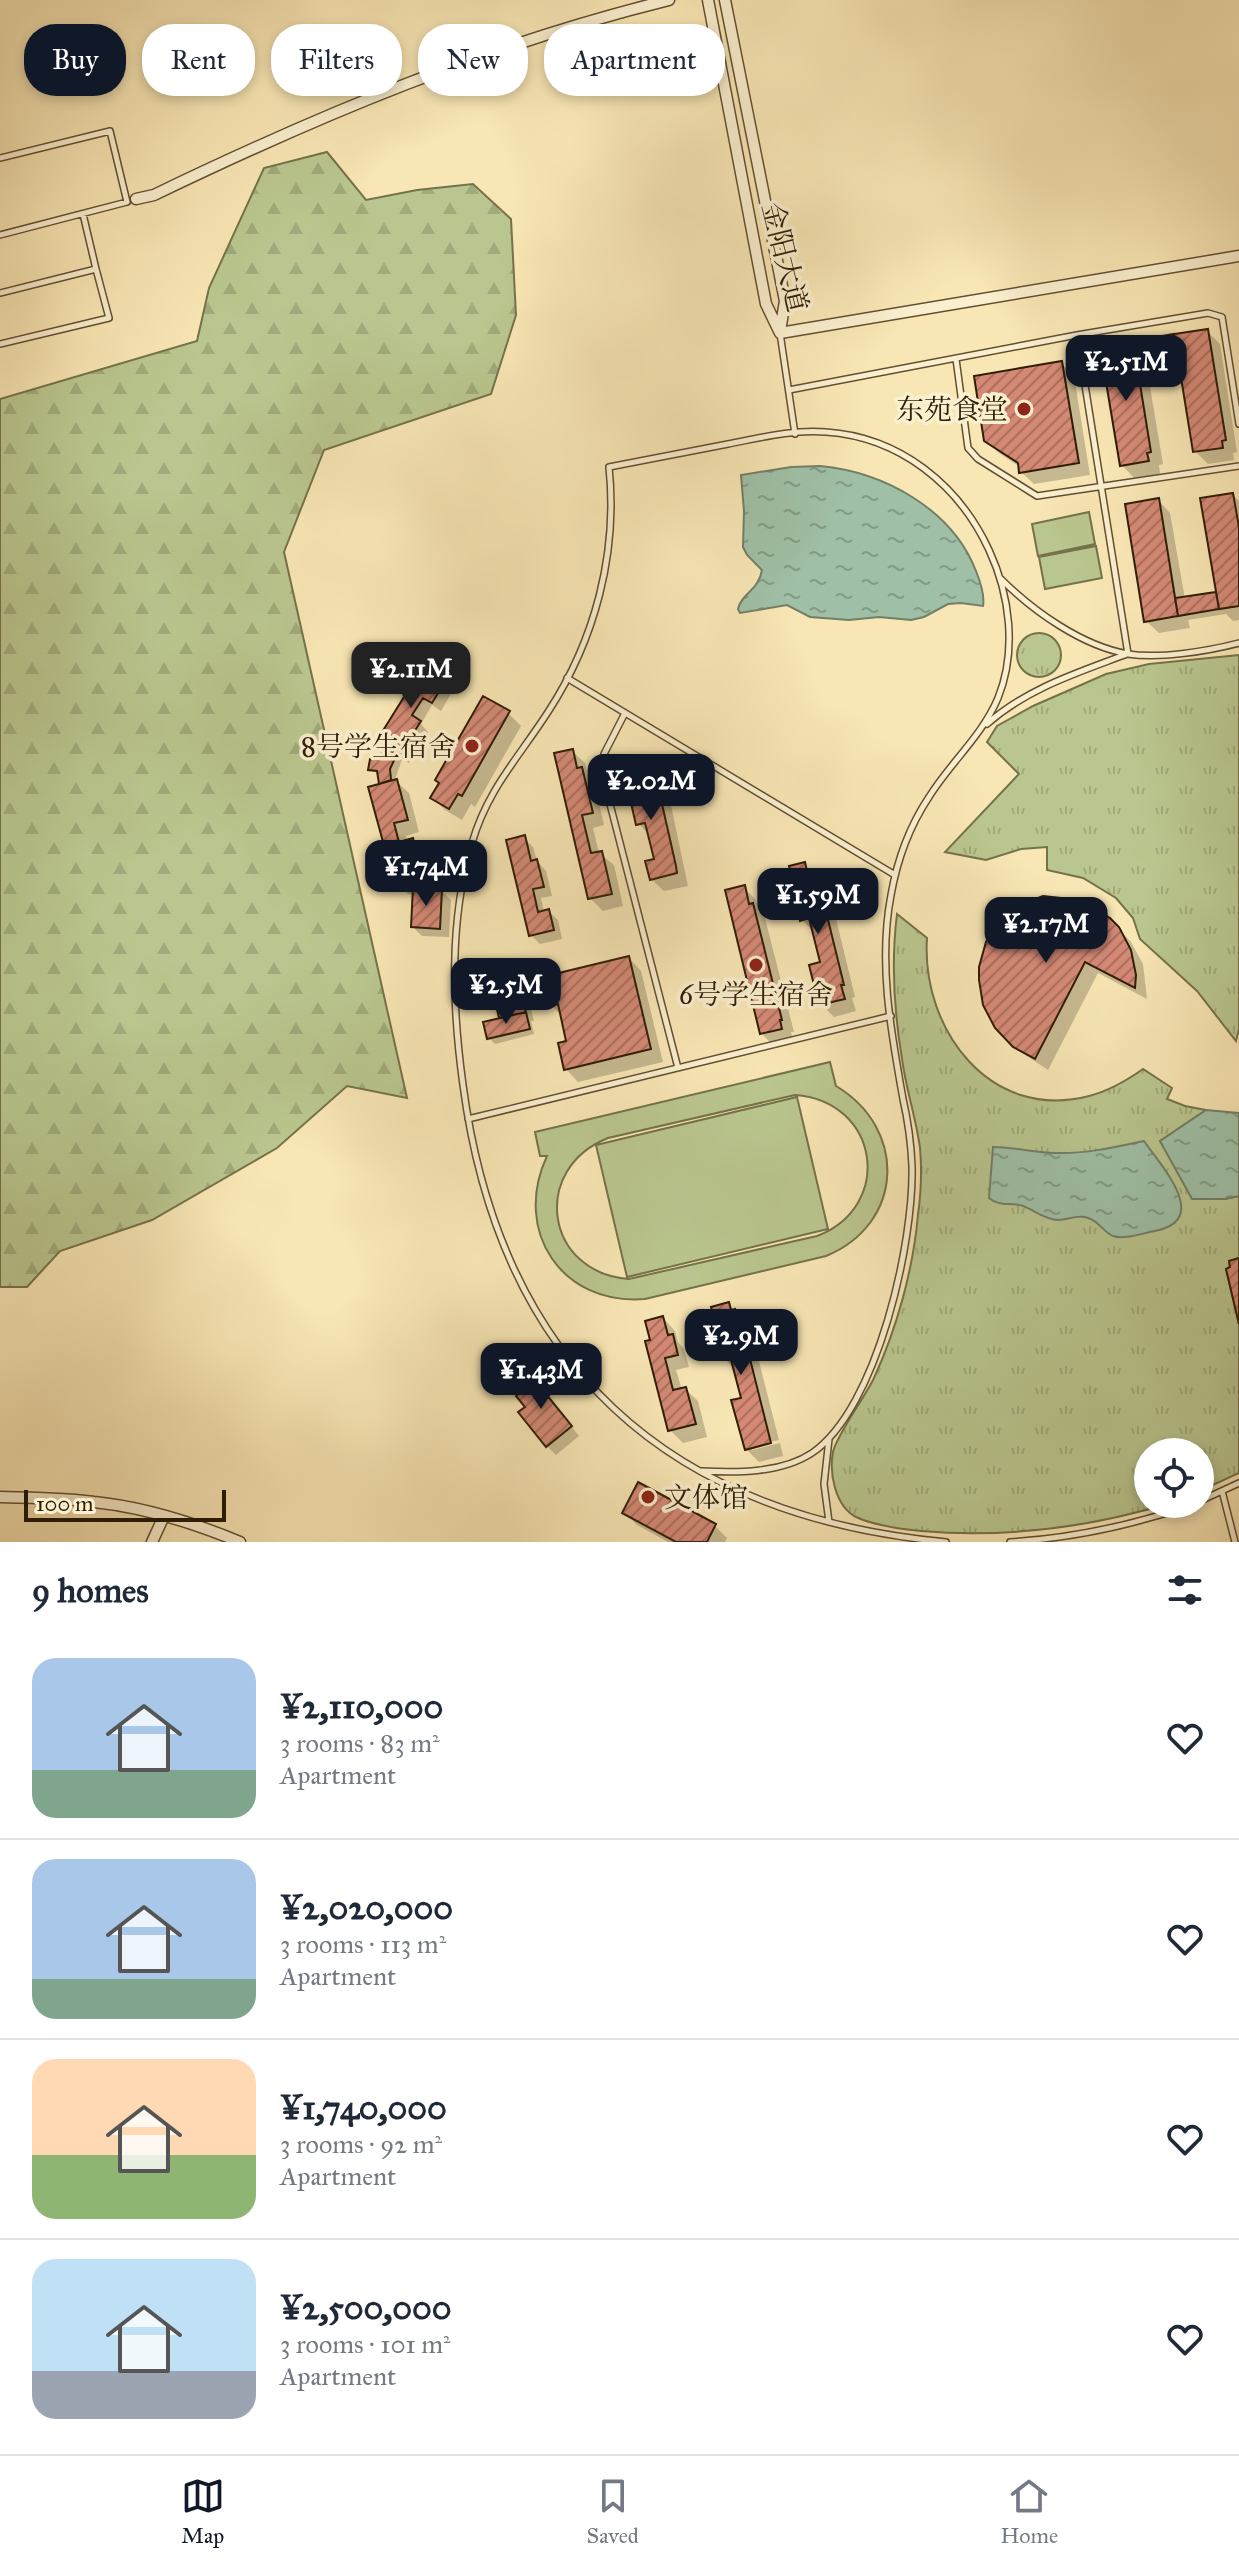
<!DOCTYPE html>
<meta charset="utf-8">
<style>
:root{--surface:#fff;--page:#f6f6f7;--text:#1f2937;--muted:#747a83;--line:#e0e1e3;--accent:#111827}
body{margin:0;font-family:"IM FELL Great Primer","Noto Serif SC",serif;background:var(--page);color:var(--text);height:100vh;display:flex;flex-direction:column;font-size:30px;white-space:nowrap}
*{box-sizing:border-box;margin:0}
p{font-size:26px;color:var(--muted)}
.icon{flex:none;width:44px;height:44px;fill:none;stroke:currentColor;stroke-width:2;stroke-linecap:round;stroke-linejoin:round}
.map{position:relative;height:1542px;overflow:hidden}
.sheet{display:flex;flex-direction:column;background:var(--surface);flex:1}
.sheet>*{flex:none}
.guide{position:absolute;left:24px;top:24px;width:800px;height:72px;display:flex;gap:16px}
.tools{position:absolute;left:1134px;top:1438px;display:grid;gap:16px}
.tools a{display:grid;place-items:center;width:80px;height:80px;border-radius:50%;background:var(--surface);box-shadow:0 4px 12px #0003;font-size:40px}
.scale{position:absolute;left:24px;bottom:20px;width:202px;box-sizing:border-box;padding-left:8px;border:4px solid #301d06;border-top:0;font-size:22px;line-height:28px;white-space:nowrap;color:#301d06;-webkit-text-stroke:6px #faefce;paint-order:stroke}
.price{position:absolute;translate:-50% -68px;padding:0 18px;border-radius:16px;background:var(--accent);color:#fff;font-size:26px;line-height:52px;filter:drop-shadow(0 2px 4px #0008)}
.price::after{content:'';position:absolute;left:50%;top:48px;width:24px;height:18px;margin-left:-12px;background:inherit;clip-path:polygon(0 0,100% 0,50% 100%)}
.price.active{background:#222;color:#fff}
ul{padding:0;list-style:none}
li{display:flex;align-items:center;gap:24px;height:200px;padding:0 32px}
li+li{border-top:2px solid var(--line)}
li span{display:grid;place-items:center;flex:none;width:224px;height:160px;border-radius:24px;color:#555}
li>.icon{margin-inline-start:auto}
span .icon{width:96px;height:96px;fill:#fffc;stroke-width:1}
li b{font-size:34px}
h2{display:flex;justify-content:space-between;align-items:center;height:96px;padding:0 32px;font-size:34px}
.pill{padding:0 28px;border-radius:32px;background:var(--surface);box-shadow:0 4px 12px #0003;font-size:28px;line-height:72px}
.pill.active{background:var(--accent);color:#fff}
.tab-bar{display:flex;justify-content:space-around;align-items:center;height:112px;border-top:2px solid var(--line);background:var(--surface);font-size:22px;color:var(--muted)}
.tab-bar a{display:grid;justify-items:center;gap:4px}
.tab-bar .active{color:var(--accent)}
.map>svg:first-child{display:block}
.grass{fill:url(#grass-tufts);stroke:#75724a;stroke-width:2}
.forest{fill:url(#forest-firs);stroke:#75724a;stroke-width:2}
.garden{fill:#bac68f;stroke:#75724a;stroke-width:2;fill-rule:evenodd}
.water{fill:url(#water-ripples);stroke:#737f67;stroke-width:2}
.shadow{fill:#0003;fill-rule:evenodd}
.building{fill:url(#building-hatch);stroke:#301d06;stroke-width:2}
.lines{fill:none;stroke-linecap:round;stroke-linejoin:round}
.service-casing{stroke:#624f32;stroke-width:8}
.minor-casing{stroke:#624f32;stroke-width:13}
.service{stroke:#faefce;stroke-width:5}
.minor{stroke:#faefce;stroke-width:10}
.poi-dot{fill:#8f2418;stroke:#faefce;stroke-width:3}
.labels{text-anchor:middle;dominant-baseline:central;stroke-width:7;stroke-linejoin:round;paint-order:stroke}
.street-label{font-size:28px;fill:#301d06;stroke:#faefce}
.poi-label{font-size:28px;fill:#301d06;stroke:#faefce;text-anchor:end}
</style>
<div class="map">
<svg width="1239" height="1542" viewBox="0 0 1239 1542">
<defs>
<pattern id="grass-tufts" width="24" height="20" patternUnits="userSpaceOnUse" patternTransform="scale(2)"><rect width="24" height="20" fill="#bac68f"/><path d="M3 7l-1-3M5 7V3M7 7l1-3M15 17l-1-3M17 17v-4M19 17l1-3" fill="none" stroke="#a0aa7a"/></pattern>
<pattern id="forest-firs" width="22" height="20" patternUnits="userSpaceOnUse" patternTransform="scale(2)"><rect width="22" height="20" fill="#bac68f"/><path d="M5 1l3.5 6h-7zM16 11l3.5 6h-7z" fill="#a0aa7a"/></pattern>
<pattern id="water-ripples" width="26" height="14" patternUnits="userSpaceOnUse" patternTransform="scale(2)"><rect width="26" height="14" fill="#9fc0a7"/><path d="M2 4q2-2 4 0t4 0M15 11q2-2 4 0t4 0" fill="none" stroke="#829b86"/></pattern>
<pattern id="building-hatch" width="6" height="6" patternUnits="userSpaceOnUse" patternTransform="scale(2)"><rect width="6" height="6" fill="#d48975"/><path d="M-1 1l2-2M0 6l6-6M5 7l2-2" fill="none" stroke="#ac6f5e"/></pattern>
</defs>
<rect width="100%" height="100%" fill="#f8e6b4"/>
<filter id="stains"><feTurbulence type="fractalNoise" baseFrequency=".0025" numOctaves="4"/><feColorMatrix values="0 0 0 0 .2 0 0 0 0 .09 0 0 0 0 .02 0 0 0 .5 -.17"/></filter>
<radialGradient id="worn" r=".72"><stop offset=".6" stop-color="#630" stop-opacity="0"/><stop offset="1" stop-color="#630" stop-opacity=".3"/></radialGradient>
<path class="grass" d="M1017 655a22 22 0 1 1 44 0a22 22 0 1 1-44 0Z
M 1239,655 L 1239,1029 L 1236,1041 L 1197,991 L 1140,939 L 1133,918 L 1116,898 L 1083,878 L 1047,870 L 1047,847 L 1021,849 L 986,860 L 945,852 L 1019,774 L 987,742 L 997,726 L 1033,706 L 1106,674 L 1149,664 Z
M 897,914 L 927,938 C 921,1028 989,1122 1089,1096 C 1109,1091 1126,1081 1143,1069 L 1172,1088 L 1167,1099 L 1185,1106 L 1206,1110 L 1160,1141 L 1225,1199 L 1239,1196 L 1239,1258 L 1229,1261 L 1230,1267 L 1226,1269 L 1239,1324 L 1239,1473 L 1200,1491 L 1200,1452 L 1148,1452 L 1148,1504 L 1167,1504 C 1087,1528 1005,1538 921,1531 C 900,1529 875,1526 856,1517 C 835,1506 829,1473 833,1452 C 836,1436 865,1397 874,1378 C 897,1328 913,1270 918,1215 C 921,1193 922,1170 920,1148 C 916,1118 906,1089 902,1059 C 894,1011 891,962 897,914 Z"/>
<path class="forest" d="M 327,152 L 366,200 L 417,190 L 473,184 L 511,219 L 516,315 L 491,394 L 324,450 L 284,552 L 407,1098 L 347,1086 L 277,1148 L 152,1220 L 60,1251 L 27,1287 L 0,1287 L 0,399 L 197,341 L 209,288 L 264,168 Z"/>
<path class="garden" d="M 1089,512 L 1095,544 L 1038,556 L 1032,524 Z
M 1096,546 L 1102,578 L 1045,589 L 1039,557 Z
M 830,1062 L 836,1086 C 908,1129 904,1224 826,1256 L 645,1299 C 562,1306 512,1231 547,1156 L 540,1156 L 535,1132 ZM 795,1095 C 879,1101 895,1206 817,1236 L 629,1279 C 545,1273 530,1169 608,1138 Z
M 797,1097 L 828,1229 L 627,1277 L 596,1145 Z"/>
<path class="water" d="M 820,466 C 884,472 952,509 976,571 C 980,581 985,595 983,606 L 961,603 L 948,604 L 924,617 L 911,620 L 879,617 L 849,620 L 810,617 L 787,605 L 740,613 L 738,609 C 741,594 759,590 762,570 L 747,555 L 743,547 L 744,511 L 741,475 L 791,467 Z
M 1206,1110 L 1239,1113 L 1239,1196 L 1225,1199 L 1192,1199 L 1160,1141 Z
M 1144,1141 C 1161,1166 1212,1220 1155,1231 C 1143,1233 1124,1240 1113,1236 C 1103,1232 1099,1221 1088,1218 C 1078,1214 1068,1220 1058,1220 C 1046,1220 1034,1210 1023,1206 C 1011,1202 999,1207 989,1198 L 993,1147 C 1014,1147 1035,1153 1056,1153 C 1086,1154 1115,1147 1144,1141 Z"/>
<path class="shadow" d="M 1207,331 L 1220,344 L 1237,452 L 1233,453 L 1234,460 L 1208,464 L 1195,451 L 1180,358 L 1146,363 L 1163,464 L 1159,465 L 1160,474 L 1134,478 L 1122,465 L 1103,348 ZM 1186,349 L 1187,353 L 1145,359 L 1145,355 Z
M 1062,364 L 1074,376 L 1090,475 L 1034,484 L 1021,472 L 1020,467 L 999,453 L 986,440 Z
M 1233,495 L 1239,501 L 1239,620 L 1233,621 L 1226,614 L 1188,620 L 1190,628 L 1159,633 L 1146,621 L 1158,500 L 1170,513 L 1185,599 L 1218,593 Z
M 425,665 L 446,678 L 455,687 L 441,711 L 432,705 L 421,724 L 428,732 L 409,763 L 402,759 L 395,780 L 409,793 L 419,832 L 406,836 L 407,842 L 412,840 L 425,853 L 434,891 L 442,891 L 451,900 L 449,937 L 422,936 L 413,927 L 415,895 L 408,894 L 395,881 L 380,775 L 370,769 L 380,763 Z
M 508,713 L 521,726 L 475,807 L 471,804 L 462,820 L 445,810 L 433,798 Z
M 572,751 L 585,763 L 588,776 L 594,782 L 604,825 L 593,828 L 599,853 L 614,865 L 623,906 L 603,911 L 590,898 Z
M 637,768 L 652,785 L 656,784 L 669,796 L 688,886 L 664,891 L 651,879 L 656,860 L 650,835 L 638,823 L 633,800 L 627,794 Z
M 524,838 L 533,847 L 537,861 L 546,871 L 552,896 L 541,898 L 544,912 L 548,911 L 558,920 L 562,939 L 540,944 L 531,935 Z
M 804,865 L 817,877 L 819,886 L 831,898 L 855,997 L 852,998 L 856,1011 L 834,1017 L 821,1004 L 822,964 L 814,932 L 802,920 Z
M 744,888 L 756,900 L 759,912 L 765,918 L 794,1032 L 791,1032 L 793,1041 L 774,1046 L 761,1033 Z
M 1109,919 L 1131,942 L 1143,964 L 1147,999 L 1098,973 L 1048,1070 L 1018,1050 L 1004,1037 Z
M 629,958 L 641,971 L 663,1062 L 578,1082 L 566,1069 L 569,1042 L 563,1017 L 551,1005 Z
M 514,967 L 523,976 L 534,1021 L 531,1021 L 534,1034 L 495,1044 L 489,1038 L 501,1020 L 490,973 Z
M 728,1304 L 751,1330 L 779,1440 L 752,1446 L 752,1450 L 780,1443 L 783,1456 L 759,1462 L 746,1449 L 743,1399 L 736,1370 L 723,1357 Z
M 663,1318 L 675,1331 L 678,1342 L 684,1349 L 689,1367 L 676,1370 L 682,1390 L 685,1389 L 698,1401 L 707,1437 L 683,1443 L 670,1430 L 652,1341 Z
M 538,1384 L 579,1436 L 556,1455 L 547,1446 L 528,1407 Z
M 624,1512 L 715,1526 L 727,1538 L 725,1542 L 668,1542 L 637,1525 Z"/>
<path class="building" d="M 1208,329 L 1226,440 L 1222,441 L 1223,448 L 1193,452 L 1174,334 Z
M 1174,334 L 1177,353 L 1136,359 L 1133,341 Z
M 1133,341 L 1151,452 L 1147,453 L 1149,461 L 1120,466 L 1100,346 Z
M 1062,361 L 1079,463 L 1019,473 L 1018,463 L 984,441 L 974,376 Z
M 1233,493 L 1239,527 L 1239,606 L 1219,609 L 1200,498 Z
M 1159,498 L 1178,616 L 1144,622 L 1125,504 Z
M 1216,592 L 1219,609 L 1178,616 L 1175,598 Z
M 425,663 L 448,677 L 432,703 L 423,698 L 412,715 L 421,721 L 399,756 L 376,742 Z
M 483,696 L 510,711 L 462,796 L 458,794 L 449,809 L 430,798 L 439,783 L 435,780 Z
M 385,747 L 397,754 L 390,769 L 391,780 L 379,784 L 377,771 L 368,770 L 370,759 L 379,760 Z
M 573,749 L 577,768 L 582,767 L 593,813 L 582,815 L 591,853 L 602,851 L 612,894 L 588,899 L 554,753 Z
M 637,765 L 639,775 L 645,774 L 647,784 L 657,782 L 676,866 L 677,873 L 650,880 L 645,861 L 654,859 L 645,823 L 636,825 L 629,794 L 625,795 L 623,786 L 627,785 L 623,769 Z
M 397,779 L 408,820 L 394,823 L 399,842 L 413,838 L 422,875 L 401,884 L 400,881 L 394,882 L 368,787 Z
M 525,835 L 531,861 L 537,859 L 544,887 L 533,889 L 538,912 L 549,909 L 554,930 L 529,936 L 506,840 Z
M 805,862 L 810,885 L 819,883 L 844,985 L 841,985 L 845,999 L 819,1005 L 809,965 L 820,962 L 809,918 L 800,921 L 789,866 Z
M 745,885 L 749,904 L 753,903 L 782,1020 L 780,1020 L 782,1029 L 760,1034 L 725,890 Z
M 413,887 L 442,889 L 440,929 L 411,927 Z
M 1043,896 L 1079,900 L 1110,918 L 1119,927 L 1131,950 L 1136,975 L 1135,988 L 1085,962 L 1035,1059 L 1013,1047 L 995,1028 L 983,1005 L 979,980 L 979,967 L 986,942 L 1000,921 L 1020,905 Z
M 629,956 L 651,1049 L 564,1070 L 558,1043 L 566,1041 L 558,1004 L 549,1006 L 542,977 Z
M 515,965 L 526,1012 L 499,1018 L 488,971 Z
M 526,1012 L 530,1029 L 487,1039 L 483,1022 Z
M 1239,1258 L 1239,1324 L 1226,1269 L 1230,1267 L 1229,1261 Z
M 729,1302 L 731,1310 L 735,1309 L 736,1316 L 739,1315 L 771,1443 L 745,1450 L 731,1400 L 741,1398 L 730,1356 L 721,1358 L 712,1322 L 715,1321 L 711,1307 Z
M 663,1316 L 668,1335 L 673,1334 L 678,1355 L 665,1358 L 673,1390 L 686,1387 L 696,1424 L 668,1431 L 645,1341 L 650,1340 L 645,1321 Z
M 529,1373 L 572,1426 L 546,1447 L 518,1412 L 525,1407 L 516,1396 L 520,1392 L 514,1384 Z
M 638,1482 L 716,1524 L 707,1542 L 676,1542 L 622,1513 Z"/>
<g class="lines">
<g class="service-casing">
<path id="service" d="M 0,158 L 110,131 L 127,202
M 0,235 L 127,202
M 0,293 L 96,269 L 83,214
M 780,333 L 795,434
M 1077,335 L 1128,654
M 0,344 L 109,318 L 96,269
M 956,359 L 968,448 L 978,459 L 1037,496 L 1239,466
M 789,390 L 1077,335 L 1208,313 L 1222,317 L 1239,424
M 1001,579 C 1033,611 1082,646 1128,654 C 1160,659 1208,651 1239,643
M 567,678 L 895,875
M 625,713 L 604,754 L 602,773 L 678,1068
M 987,724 C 1028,688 1077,673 1127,654
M 468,1119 L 891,1016
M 829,1439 L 824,1484 L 829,1522
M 702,1471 C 737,1473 782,1473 812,1453 C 878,1408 914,1241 912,1166 C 911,1143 908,1121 903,1099 C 891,1032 878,963 891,895 C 897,861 909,827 929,797 C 950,763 982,736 998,698 C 1017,651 1010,595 989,550 C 959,485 900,437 826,432 C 794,429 759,438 728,444 C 688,452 649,459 609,467 C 618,553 595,640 548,712 C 519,757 487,790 472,843 C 449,921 452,1005 463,1085 C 500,1364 667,1516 946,1542
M 1222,1491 L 1235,1542
M 1200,1501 L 1239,1483
M 1010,1542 C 1074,1538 1134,1525 1194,1504"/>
</g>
<g class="minor-casing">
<path id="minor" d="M 708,0 L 766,304 L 780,333
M 725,0 L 785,301 L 780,331
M 136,199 L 154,195 C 322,114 487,45 669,0
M 780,333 L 1239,256
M 0,1497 C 31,1498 63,1498 94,1502 C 144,1507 194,1523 240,1542
M 152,1542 L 164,1516"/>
</g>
<use href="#service" class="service"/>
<use href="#minor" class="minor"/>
</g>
<g class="poi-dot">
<circle cx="1024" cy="409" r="8"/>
<circle cx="472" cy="746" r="8"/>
<circle cx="756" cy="965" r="8"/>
<circle cx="648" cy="1497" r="8"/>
</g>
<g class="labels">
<g class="street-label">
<text transform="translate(785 257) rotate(76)">金阳大道</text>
</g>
<g class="poi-label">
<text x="1008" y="409">东苑食堂</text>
<text x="456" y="746">8号学生宿舍</text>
<text x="756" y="994" text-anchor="middle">6号学生宿舍</text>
<text x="664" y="1497" text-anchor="start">文体馆</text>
</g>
</g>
<rect width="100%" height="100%" filter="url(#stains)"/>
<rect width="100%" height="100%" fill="url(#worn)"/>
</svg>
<div class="tools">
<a><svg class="icon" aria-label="locate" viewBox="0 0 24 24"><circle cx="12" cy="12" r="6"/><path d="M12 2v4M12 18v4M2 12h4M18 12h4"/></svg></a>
</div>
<div class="scale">100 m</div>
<b class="price" style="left:1126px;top:403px">¥2.51M</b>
<b class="price active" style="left:411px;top:710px">¥2.11M</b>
<b class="price" style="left:651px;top:822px">¥2.02M</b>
<b class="price" style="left:426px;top:908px">¥1.74M</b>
<b class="price" style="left:818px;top:936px">¥1.59M</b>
<b class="price" style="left:1046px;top:965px">¥2.17M</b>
<b class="price" style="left:506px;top:1026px">¥2.5M</b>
<b class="price" style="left:741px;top:1377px">¥2.9M</b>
<b class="price" style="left:541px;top:1411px">¥1.43M</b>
<div class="guide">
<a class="pill active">Buy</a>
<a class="pill">Rent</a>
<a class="pill">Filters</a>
<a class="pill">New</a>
<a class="pill">Apartment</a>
</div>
</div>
<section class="sheet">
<h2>9 homes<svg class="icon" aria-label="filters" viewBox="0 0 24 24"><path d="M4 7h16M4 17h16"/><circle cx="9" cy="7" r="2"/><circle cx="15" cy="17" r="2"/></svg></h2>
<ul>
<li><span style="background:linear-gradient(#a9c7e8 70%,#7fa58c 0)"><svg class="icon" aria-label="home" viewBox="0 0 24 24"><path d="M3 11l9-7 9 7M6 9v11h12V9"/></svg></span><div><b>¥2,110,000</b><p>3 rooms · 83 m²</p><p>Apartment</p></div><svg class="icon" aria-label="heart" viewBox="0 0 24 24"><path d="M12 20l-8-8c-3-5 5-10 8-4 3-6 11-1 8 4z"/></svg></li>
<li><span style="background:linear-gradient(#a9c7e8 75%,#7fa58c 0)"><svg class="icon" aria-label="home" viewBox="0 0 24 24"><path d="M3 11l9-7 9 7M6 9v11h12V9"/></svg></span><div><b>¥2,020,000</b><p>3 rooms · 113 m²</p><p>Apartment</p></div><svg class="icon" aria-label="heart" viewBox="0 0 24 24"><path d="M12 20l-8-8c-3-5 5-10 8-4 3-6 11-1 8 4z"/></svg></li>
<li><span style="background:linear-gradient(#ffd9b3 60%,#8fb573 0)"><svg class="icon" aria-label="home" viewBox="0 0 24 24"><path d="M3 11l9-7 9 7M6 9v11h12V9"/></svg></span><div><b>¥1,740,000</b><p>3 rooms · 92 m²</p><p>Apartment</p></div><svg class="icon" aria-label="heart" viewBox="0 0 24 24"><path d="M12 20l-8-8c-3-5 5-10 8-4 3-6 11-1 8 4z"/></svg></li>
<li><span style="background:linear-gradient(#bfe0f5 70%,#9aa5b1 0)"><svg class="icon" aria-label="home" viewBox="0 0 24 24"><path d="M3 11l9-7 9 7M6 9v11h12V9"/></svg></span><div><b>¥2,500,000</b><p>3 rooms · 101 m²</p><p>Apartment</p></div><svg class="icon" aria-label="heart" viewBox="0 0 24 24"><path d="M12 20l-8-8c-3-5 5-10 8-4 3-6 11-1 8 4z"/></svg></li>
</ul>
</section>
<nav class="tab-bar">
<a class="active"><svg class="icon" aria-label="map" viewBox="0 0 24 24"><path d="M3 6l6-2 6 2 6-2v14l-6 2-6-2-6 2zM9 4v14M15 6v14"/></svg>Map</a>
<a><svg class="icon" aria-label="saved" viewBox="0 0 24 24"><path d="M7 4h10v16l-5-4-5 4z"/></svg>Saved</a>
<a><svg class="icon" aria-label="home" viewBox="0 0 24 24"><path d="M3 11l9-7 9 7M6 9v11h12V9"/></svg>Home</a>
</nav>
